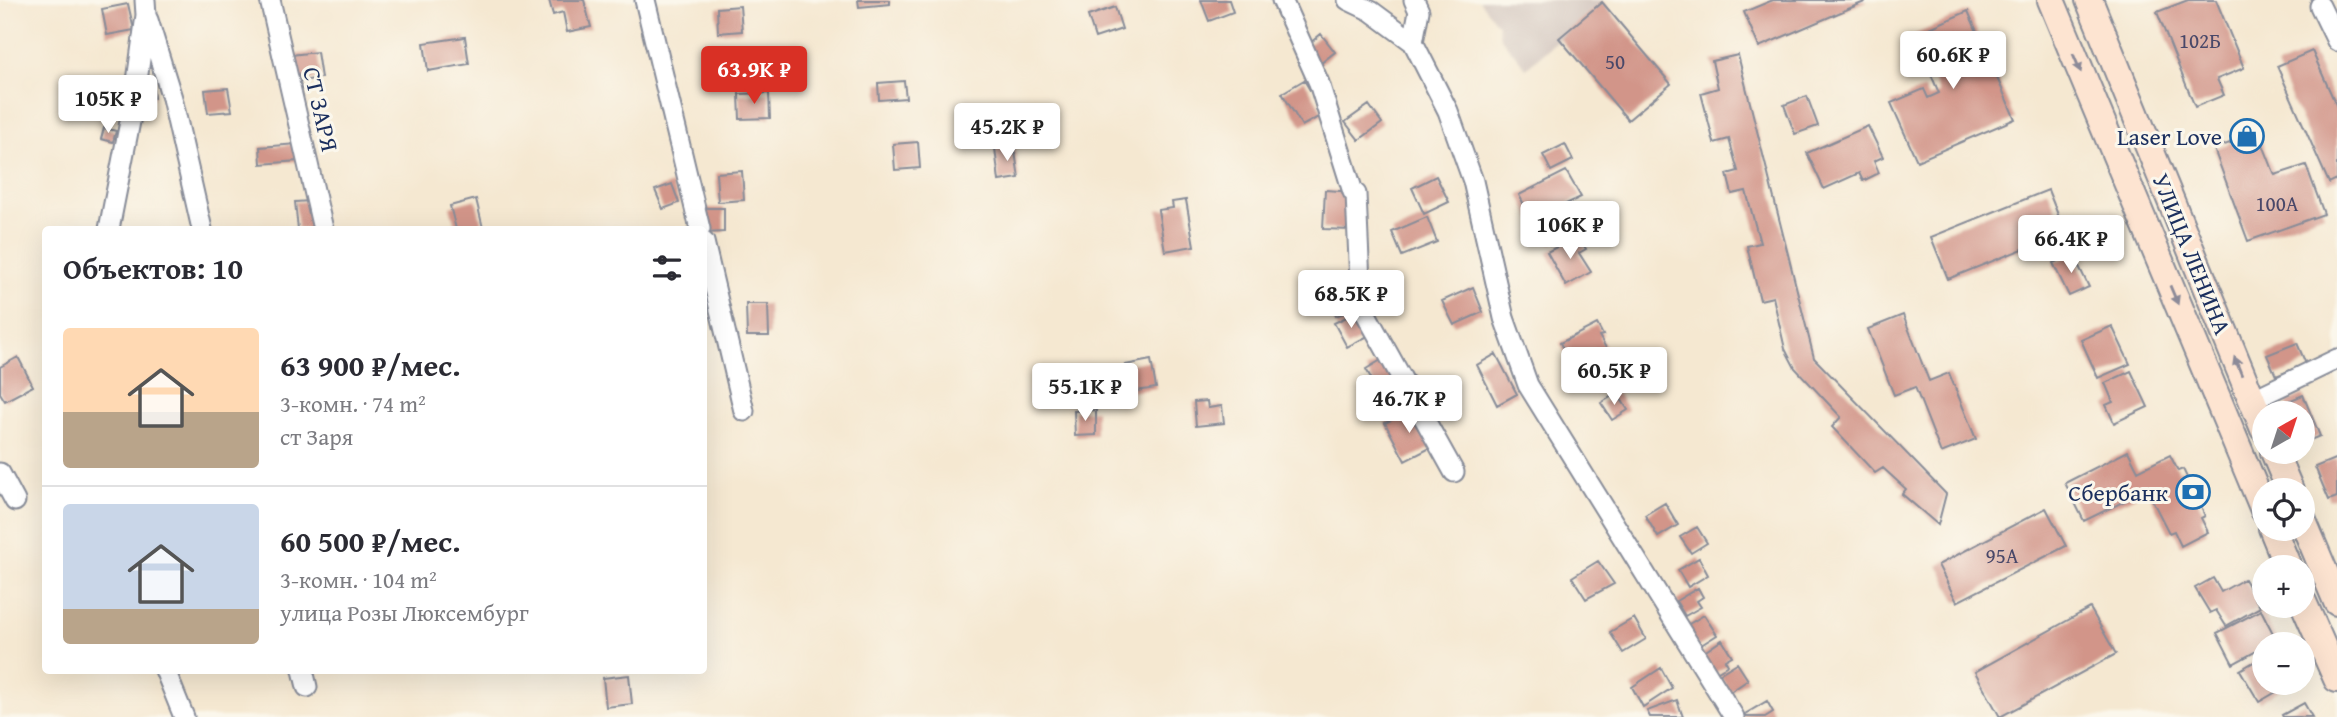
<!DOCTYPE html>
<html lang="ru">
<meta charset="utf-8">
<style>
:root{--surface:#fff;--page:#f2f2f3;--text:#2b2b33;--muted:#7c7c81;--line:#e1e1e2;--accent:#d93025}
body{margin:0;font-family:"Gentium Book Plus",serif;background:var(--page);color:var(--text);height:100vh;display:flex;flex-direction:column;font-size:26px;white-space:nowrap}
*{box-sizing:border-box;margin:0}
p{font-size:23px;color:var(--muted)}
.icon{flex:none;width:38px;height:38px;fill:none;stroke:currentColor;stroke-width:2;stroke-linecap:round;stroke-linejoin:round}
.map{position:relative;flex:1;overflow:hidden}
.details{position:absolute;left:42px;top:226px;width:665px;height:448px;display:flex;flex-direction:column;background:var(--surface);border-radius:7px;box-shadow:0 7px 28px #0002}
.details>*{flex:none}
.needle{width:46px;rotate:39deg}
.tools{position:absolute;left:2252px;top:401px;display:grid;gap:14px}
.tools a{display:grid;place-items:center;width:63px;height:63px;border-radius:50%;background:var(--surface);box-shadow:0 7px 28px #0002;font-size:35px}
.price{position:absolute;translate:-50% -60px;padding:0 16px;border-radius:7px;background:#fff;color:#222;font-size:23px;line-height:46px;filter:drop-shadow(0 2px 4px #0008)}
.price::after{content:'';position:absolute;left:50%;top:42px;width:21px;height:16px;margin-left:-10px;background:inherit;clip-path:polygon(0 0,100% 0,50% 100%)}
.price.current{background:var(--accent);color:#fff}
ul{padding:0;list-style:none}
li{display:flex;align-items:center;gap:21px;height:175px;padding:0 21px}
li+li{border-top:2px solid var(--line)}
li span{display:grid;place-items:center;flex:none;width:196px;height:140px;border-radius:7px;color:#555}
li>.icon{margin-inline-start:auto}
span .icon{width:84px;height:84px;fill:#fffc;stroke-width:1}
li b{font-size:30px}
h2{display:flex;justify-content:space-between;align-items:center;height:84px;padding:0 21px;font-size:30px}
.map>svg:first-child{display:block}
.industrial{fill:#cfc1ba}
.building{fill:#d29589}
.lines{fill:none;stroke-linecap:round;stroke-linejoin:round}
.minor-casing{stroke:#888c98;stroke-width:23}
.secondary-casing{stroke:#888c98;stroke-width:30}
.minor{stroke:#fff;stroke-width:19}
.secondary{stroke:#fde4d1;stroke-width:26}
.oneway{fill:#8c8a98}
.labels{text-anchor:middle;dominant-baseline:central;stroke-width:6;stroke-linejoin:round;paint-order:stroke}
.number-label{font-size:21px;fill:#494869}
.street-label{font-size:24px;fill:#1b2f5e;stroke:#fbf7ec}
.poi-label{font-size:24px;fill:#1b2f5e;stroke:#fbf7ec;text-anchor:end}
</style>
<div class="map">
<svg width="2337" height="717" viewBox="0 0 2337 717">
<rect width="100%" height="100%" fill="#fbf7ec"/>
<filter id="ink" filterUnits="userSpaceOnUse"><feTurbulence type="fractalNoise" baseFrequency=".0143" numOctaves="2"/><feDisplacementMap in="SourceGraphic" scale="14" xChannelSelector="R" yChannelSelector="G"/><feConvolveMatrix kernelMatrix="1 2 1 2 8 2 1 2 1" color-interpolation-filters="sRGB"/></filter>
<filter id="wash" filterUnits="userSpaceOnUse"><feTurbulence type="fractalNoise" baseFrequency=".00686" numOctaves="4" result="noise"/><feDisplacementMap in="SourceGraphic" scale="28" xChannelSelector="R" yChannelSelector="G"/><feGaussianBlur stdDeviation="1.57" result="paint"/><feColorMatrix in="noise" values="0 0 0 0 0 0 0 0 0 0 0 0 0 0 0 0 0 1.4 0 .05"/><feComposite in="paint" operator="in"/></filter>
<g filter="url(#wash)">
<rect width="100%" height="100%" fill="#f5e8d1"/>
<path class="industrial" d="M 1479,0 L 1603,0 L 1526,68 L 1500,37 L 1498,25 Z"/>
<g id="blocks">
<path class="building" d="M 549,0 L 584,0 L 591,27 L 567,32 L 563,12 L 553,15 Z
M 858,0 L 890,0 L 890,4 L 859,7 Z
M 1201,0 L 1229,0 L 1233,12 L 1209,21 Z
M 1773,0 L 1869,0 L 1759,47 L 1744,12 Z
M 2188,0 L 2216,0 L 2244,68 L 2217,79 L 2224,95 L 2195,107 L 2157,12 Z
M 1602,2 L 1671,84 L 1628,120 L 1559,38 Z
M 128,4 L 134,30 L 107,35 L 102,9 Z
M 740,6 L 742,31 L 718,33 L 717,8 Z
M 1115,7 L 1122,29 L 1095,38 L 1088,16 Z
M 1968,11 L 2015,119 L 1917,161 L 1891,103 L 1924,89 L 1928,98 L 1939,93 L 1914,35 Z
M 1321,34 L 1335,52 L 1316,67 L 1303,49 Z
M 465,37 L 469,64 L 428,71 L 424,43 Z
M 2312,51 L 2337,107 L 2337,179 L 2329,183 L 2277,66 Z
M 317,52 L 321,78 L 295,82 L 291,55 Z
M 1738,55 L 1814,358 L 1946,494 L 1938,525 L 1902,494 L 1906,489 L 1883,468 L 1875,473 L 1832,427 L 1841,417 L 1795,368 L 1785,349 L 1773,297 L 1760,300 L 1747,246 L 1760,243 L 1746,191 L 1732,194 L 1727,174 L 1738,171 L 1729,139 L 1714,143 L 1701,93 L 1718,88 L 1712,61 Z
M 1304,80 L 1324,114 L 1302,126 L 1282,93 Z
M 904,81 L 906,98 L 879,100 L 878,83 Z
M 140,87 L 153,88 L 154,98 L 140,97 Z
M 85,88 L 126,91 L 125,107 L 83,102 Z
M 228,88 L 232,111 L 208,113 L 205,90 Z
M 769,93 L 770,118 L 740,119 L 739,94 Z
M 1807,96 L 1818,126 L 1795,134 L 1784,105 Z
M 1369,105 L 1382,123 L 1359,140 L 1345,122 Z
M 1868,126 L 1883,157 L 1874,161 L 1879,173 L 1863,181 L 1859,173 L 1824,189 L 1807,153 Z
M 104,128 L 116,131 L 113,142 L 101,139 Z
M 2258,132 L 2275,175 L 2306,165 L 2324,214 L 2248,241 L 2214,149 Z
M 918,142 L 920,168 L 895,170 L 893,144 Z
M 297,144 L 298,161 L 261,164 L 260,147 Z
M 1565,144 L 1573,160 L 1551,171 L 1543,155 Z
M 1014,145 L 1019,178 L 999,181 L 995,148 Z
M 742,171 L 744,200 L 718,202 L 716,173 Z
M 1566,171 L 1581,197 L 1532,220 L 1519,195 Z
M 1436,176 L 1449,202 L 1424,214 L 1412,188 Z
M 672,184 L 679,203 L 663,209 L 655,190 Z
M 1325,190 L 1353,192 L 1351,230 L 1323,229 Z
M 2048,190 L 2065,232 L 1948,279 L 1931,237 Z
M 476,199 L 483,228 L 456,229 L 450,206 Z
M 1186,200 L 1194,246 L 1165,251 L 1158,210 L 1173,208 L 1172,202 Z
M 311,201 L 313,229 L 298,229 L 295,202 Z
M 703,208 L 724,208 L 724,232 L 704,233 Z
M 1576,209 L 1586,227 L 1550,245 L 1542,227 Z
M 1427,217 L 1437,242 L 1402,256 L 1392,232 Z
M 1578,236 L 1586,249 L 1579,253 L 1591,272 L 1566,286 L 1547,252 Z
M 2073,254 L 2089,287 L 2069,296 L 2053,263 Z
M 1473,287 L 1483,312 L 1454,325 L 1442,301 Z
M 1347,292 L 1355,308 L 1336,316 L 1329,300 Z
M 746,304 L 768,304 L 769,336 L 747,336 Z
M 1355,313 L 1368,336 L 1347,347 L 1334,323 Z
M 1903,315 L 1929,381 L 1949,373 L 1976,439 L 1941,453 L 1915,387 L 1894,395 L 1868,329 Z
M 1597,324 L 1603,335 L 1599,336 L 1613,360 L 1579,378 L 1560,343 Z
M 2112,326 L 2130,364 L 2098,378 L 2081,340 Z
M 2297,343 L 2306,364 L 2276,376 L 2267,355 Z
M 1496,354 L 1517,394 L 1497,405 L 1477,365 Z
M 18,357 L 33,386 L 5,401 L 0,393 L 0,367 Z
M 1383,359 L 1395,381 L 1377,389 L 1366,369 Z
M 1151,360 L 1156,388 L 1130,392 L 1125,365 Z
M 1090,368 L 1091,398 L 1066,398 L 1066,369 Z
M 2131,371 L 2148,407 L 2114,423 L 2106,405 L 2113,402 L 2105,383 Z
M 1617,393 L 1628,410 L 1612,420 L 1601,403 Z
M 2303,395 L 2320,436 L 2303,443 L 2303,413 L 2291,413 L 2286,402 Z
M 1207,401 L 1208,408 L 1222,406 L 1224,423 L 1196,426 L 1194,402 Z
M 1414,409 L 1434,446 L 1405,461 L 1385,423 Z
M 1096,410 L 1096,435 L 1075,436 L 1074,411 Z
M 2128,451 L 2138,471 L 2170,455 L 2178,471 L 2183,469 L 2205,516 L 2201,518 L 2208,532 L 2181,546 L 2174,531 L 2169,533 L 2147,490 L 2084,521 L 2065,483 Z
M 2337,458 L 2337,497 L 2329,500 L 2315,467 Z
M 1665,503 L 1678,525 L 1658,537 L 1645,515 Z
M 2046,508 L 2066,546 L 1957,602 L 1938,565 Z
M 1697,527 L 1707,543 L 1691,553 L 1680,537 Z
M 1699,558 L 1708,575 L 1688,587 L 1678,570 Z
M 1598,561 L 1614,584 L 1586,599 L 1572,577 Z
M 2213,578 L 2221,592 L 2244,579 L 2260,607 L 2226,626 L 2216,610 L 2210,613 L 2195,588 Z
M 1698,588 L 1703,597 L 1697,601 L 1701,607 L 1685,616 L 1676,601 Z
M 2090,608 L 2116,654 L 2000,717 L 1975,672 Z
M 2261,610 L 2277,641 L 2264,644 L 2264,647 L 2233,664 L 2217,633 Z
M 1704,615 L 1717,635 L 1698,647 L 1684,627 Z
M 1634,618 L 1646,639 L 1623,653 L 1610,632 Z
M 1722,640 L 1732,656 L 1725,660 L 1728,665 L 1713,674 L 1700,655 Z
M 2264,656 L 2264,682 L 2293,682 L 2259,702 L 2240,670 Z
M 1737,663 L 1748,680 L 1730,692 L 1719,674 Z
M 1661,668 L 1672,688 L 1643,707 L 1632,687 Z
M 629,675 L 632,704 L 606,707 L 603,678 Z
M 1677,700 L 1683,717 L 1650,717 L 1647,711 Z
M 1767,701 L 1773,712 L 1765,717 L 1740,717 Z
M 2304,703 L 2312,717 L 2283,717 L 2282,715 Z"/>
</g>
</g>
<g filter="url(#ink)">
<use href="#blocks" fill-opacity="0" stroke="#888c98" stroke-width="2"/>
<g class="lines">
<g class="minor-casing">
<path id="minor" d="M 270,0 L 323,229
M 645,0 L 700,229
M 1282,0 L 1319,83 L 1353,192 L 1356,194 L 1361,305 L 1454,472
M 1348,0 L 1371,11 L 1413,42
M 1414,0 L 1419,11 L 1413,42 L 1448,111 L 1473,181 L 1504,318 L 1528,385 L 1734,717
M 2320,6 L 2337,41
M 148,20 L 172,98 L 202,229
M 109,229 L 135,96 L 146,15 L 145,0
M 704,242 L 744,411
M 2252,400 L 2337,359
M 0,473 L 15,501
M 165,670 L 184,717
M 303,670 L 307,687"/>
</g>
<g class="secondary-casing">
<path id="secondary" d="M 2051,0 L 2264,510
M 2089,0 L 2264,429
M 2274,452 L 2290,490
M 2303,521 L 2337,602
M 2272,528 L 2288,567
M 2303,602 L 2337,679"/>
</g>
<use href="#minor" class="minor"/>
<use href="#secondary" class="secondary"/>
</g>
<defs><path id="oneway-solid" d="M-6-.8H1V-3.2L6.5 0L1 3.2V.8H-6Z" transform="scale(1.75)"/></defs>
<g class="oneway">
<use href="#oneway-solid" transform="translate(2077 63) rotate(67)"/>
<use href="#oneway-solid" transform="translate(2174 295) rotate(67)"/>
<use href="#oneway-solid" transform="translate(2238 366) rotate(-112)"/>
</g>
</g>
<defs>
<g id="shop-ring" transform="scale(1.75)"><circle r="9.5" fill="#fbf7ec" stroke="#1f6fb2" stroke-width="1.5"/><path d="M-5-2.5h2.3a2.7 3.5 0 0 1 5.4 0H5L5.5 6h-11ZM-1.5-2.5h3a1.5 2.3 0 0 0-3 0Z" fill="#1f6fb2"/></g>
<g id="bank-ring" transform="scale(1.75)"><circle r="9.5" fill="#fbf7ec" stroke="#1f6fb2" stroke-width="1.5"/><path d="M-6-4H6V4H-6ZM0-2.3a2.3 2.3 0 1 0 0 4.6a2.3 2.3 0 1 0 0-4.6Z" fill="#1f6fb2"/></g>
</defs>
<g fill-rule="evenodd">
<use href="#shop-ring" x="2247" y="136"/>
<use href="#bank-ring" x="2193" y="492"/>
</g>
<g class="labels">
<g class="number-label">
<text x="2200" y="40">102Б</text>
<text x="1615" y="61">50</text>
<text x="2277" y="203">100А</text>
<text x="2002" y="555">95А</text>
</g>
<g class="street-label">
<text transform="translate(321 109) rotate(77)">СТ ЗАРЯ</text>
<text transform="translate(2192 254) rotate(68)">УЛИЦА ЛЕНИНА</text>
</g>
<g class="poi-label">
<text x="2222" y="136">Laser Love</text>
<text x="2168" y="492">Сбербанк</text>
</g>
</g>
</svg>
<div class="tools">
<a><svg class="needle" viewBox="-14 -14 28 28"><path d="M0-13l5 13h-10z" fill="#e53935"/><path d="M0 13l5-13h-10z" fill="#7c7c81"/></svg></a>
<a><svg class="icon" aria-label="locate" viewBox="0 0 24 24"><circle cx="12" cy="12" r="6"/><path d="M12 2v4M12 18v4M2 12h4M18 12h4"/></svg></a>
<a>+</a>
<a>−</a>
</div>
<b class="price" style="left:1953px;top:91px">60.6K ₽</b>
<b class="price current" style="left:754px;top:106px">63.9K ₽</b>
<b class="price" style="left:108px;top:135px">105K ₽</b>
<b class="price" style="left:1007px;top:163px">45.2K ₽</b>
<b class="price" style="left:1570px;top:261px">106K ₽</b>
<b class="price" style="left:2071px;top:275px">66.4K ₽</b>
<b class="price" style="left:1351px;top:330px">68.5K ₽</b>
<b class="price" style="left:1614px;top:407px">60.5K ₽</b>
<b class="price" style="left:1085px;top:423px">55.1K ₽</b>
<b class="price" style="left:1409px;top:435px">46.7K ₽</b>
<section class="details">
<h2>Объектов: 10<svg class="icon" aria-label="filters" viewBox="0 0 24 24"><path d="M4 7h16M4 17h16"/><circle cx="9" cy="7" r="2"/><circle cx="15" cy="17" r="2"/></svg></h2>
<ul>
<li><span style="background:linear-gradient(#ffd9b3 60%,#b9a48a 0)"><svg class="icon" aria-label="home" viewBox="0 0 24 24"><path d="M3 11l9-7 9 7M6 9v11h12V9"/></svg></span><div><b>63 900 ₽/мес.</b><p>3-комн. · 74 m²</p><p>ст Заря</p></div></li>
<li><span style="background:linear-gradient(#c9d6e8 75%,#b9a48a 0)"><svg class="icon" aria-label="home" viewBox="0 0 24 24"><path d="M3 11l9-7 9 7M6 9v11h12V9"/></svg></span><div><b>60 500 ₽/мес.</b><p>3-комн. · 104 m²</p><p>улица Розы Люксембург</p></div></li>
</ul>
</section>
</div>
